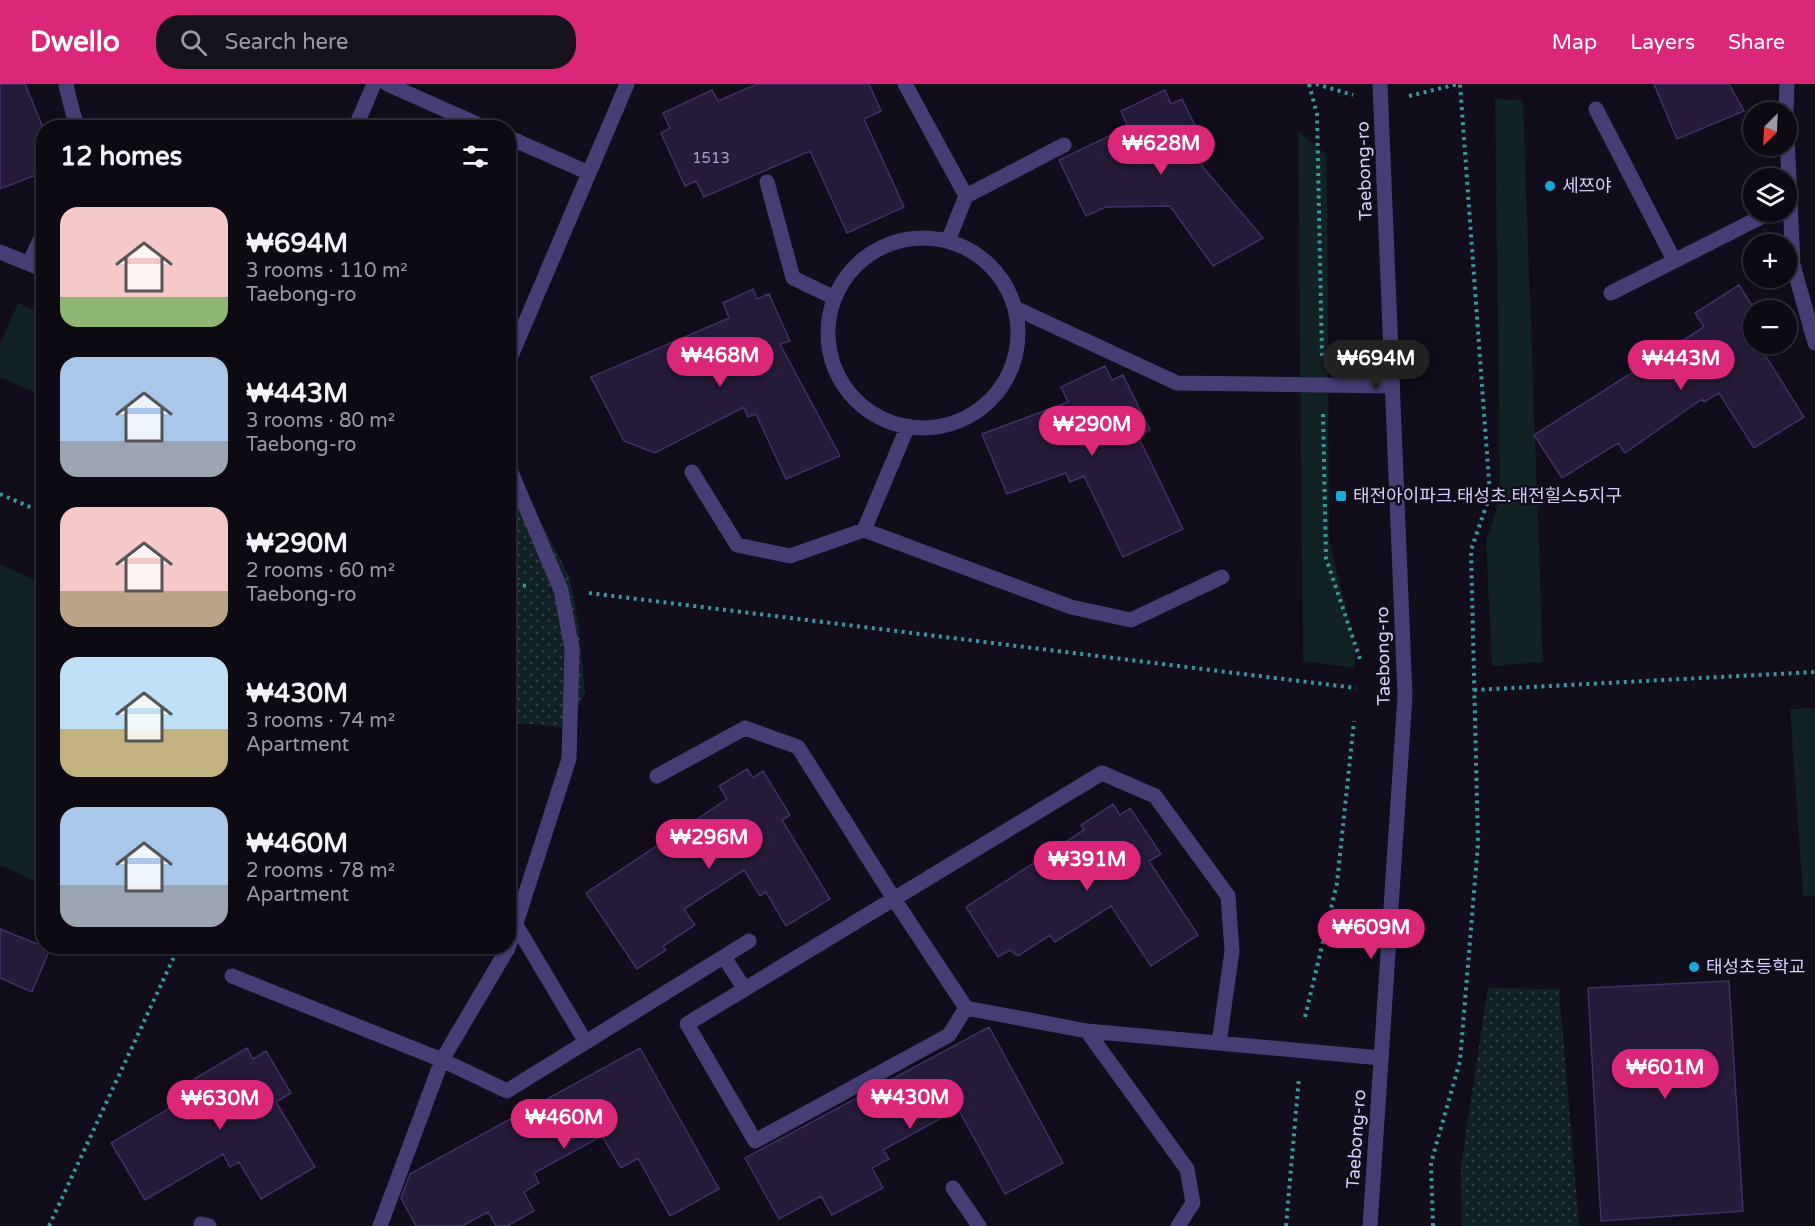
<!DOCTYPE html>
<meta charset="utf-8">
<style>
:root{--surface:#0d0a14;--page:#16131d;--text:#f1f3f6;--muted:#9a9aa0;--line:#2d2b34;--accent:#db2777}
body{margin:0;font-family:"Varela Round","Noto Sans KR",sans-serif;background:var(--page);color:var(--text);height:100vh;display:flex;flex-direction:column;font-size:22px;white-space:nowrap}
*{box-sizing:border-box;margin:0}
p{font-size:20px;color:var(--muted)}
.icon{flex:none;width:33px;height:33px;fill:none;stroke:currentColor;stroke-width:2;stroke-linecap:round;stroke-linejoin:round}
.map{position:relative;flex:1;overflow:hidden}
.sheet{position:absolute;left:36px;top:36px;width:480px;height:834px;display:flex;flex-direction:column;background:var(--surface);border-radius:24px;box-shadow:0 2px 4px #0004,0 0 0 2px var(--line)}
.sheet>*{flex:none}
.needle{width:39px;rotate:204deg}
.fabs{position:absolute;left:1743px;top:18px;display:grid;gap:12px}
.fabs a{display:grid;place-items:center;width:54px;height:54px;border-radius:50%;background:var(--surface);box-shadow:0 2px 4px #0004,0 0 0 2px var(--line);font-size:30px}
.price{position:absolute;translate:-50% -51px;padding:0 14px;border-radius:21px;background:var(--accent);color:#fff;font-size:20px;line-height:39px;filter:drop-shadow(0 2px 3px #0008)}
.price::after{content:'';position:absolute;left:50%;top:36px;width:18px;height:14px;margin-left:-9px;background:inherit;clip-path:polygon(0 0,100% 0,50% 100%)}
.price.current{background:#222;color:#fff}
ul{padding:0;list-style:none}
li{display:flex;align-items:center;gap:18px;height:150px;padding:0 24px}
li span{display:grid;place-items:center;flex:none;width:168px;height:120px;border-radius:18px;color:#555}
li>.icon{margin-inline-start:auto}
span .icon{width:72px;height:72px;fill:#fffc;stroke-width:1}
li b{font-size:26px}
h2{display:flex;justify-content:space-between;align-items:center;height:72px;padding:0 24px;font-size:26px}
header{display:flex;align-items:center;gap:36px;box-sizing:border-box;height:84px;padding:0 30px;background:var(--accent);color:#fff}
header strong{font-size:28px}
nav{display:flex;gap:33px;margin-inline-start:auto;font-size:21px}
.search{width:420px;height:54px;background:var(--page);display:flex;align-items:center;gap:15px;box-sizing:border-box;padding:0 21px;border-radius:24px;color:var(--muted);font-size:22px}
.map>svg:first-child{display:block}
.grass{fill:#112224}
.park{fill:url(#park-dots)}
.building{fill:#261b39;stroke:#413063;stroke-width:1.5}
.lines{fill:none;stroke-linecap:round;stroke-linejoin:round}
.path{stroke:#3997a0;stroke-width:4;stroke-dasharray:3 4.5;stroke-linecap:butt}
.service{stroke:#473d75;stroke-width:15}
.tertiary{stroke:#473d75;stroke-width:15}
.poi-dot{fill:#18aad9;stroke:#110d1b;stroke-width:2}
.labels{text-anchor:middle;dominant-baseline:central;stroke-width:5;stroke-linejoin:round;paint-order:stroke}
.number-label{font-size:15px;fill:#aca0c9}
.street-label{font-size:18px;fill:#d8ccf9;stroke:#110d1b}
.poi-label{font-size:18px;fill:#d8ccf9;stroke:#110d1b;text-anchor:start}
</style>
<header>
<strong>Dwello</strong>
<div class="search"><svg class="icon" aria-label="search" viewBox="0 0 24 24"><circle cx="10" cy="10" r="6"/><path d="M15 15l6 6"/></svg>Search here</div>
<nav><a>Map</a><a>Layers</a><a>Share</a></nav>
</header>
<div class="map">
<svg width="1815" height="1142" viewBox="0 0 1815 1142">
<defs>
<pattern id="park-dots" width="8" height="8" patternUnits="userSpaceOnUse" patternTransform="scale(1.5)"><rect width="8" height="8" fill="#112224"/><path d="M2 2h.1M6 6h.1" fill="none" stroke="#334145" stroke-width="1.8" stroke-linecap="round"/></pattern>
</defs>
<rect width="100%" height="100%" fill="#110d1b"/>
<path class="grass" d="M 1495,15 L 1523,16 L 1543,578 L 1492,582 L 1486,457 L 1500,414 Z
M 1298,47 L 1327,71 L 1329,456 L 1354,557 L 1355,584 L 1303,577 Z
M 18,219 L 43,230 L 43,312 L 0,293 L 0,260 Z
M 0,480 L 43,500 L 43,801 L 0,781 Z
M 1815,624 L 1815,812 L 1803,812 L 1790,625 Z"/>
<path class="park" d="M 508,407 L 523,414 L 541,439 L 569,492 L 578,536 L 585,608 L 569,644 L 509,638 Z
M 1488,904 L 1559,905 L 1579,1142 L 1462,1142 L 1461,1082 Z"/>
<path class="building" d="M 0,0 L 25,0 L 44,46 L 44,88 L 0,105 Z
M 757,0 L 869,0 L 881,27 L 864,35 L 904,123 L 847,149 L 810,67 L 704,113 L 696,97 L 685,102 L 661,49 L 670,44 L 663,29 L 712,6 L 718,17 Z
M 1654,0 L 1729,0 L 1744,27 L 1677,55 Z
M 1165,6 L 1171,20 L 1182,15 L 1209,70 L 1197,76 L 1263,154 L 1213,182 L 1170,122 L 1106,123 L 1086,132 L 1059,76 L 1128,43 L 1121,27 Z
M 1739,201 L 1755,226 L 1754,260 L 1765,260 L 1760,263 L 1804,333 L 1754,364 L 1719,309 L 1704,318 L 1702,315 L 1625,369 L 1618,359 L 1562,394 L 1534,351 L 1704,243 L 1695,229 Z
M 753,205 L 757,215 L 769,210 L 790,257 L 780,260 L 840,372 L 786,395 L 756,330 L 748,333 L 744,323 L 655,369 L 624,357 L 591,293 L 729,234 L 723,219 Z
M 1105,282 L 1112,296 L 1123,291 L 1150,346 L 1138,352 L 1183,445 L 1123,473 L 1084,392 L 1070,398 L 1066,389 L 1007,410 L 982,350 L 1068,318 L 1061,303 Z
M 747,685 L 753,694 L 763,687 L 790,731 L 782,736 L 830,815 L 786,842 L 766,808 L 760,812 L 744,786 L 684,825 L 695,841 L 663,862 L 666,866 L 637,885 L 586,809 L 727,715 L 719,702 Z
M 1113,720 L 1120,731 L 1130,724 L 1161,770 L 1149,777 L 1198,851 L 1151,882 L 1111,822 L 1055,858 L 1050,851 L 1018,872 L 1010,866 L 998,873 L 966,823 L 1084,746 L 1081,741 Z
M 0,845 L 50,865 L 32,908 L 0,894 Z
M 1729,897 L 1743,1127 L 1601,1137 L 1588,904 Z
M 989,943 L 1063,1079 L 1005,1110 L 958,1025 L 883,1066 L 889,1075 L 872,1084 L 883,1104 L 832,1131 L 821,1112 L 779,1135 L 745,1074 Z
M 247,964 L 253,975 L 266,967 L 291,1009 L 276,1018 L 315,1083 L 261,1115 L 239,1078 L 230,1083 L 223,1070 L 145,1116 L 111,1059 L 200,1006 L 194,995 Z
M 640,964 L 719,1105 L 670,1132 L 638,1074 L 621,1084 L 602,1052 L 534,1089 L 539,1099 L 524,1108 L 534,1127 L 507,1142 L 496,1142 L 488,1128 L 462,1142 L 416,1142 L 401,1114 L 410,1090 Z"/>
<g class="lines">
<path class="path" d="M 1309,0 L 1317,30 L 1322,274
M 1316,0 L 1353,11
M 1409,12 L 1458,0
M 1323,330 L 1326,474 L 1361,578
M 0,410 L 44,429
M 508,500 L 528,502
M 589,509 L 1356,604
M 1474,606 L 1815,588
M 1305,933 L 1337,799 L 1354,637
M 49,1142 L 179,862
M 1286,1142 L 1299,993
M 1433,1142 L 1431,1079 L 1460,977 L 1478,760 L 1471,466 L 1490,411 L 1460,0"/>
<path class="service" d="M 67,0 L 66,2 L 77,44
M 387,0 L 486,44
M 905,0 L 966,112
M 1596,25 L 1674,176
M 1786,28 L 1787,0
M 1786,31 L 1793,181 L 1815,259
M 355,44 L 374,0
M 508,53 L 589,89
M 767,98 L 793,194 L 835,214
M828 249a95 95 0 1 1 190 0a95 95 0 1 1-190 0Z
M 948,157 L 966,112 L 1064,61
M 0,168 L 44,186
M 29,179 L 44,148
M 1611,209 L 1771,128
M 1015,224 L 1177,299 L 1392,302
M 508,279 L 627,0
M 692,388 L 737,461 L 790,472 L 864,446 L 908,342
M 864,446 L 1071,523 L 1131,536 L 1222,493
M 657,692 L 745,644 L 798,663 L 894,815 L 966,924 L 949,951 L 755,1057 L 687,940 L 1102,689 L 1155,712 L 1228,812 L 1232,867 L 1219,959
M 513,836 L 585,957
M 724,873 L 744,904
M 232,892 L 442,976 L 507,1007 L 749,857
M 966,924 L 1087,947 L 1381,974
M 1087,947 L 1187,1085 L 1193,1119 L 1178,1142
M 953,1104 L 979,1142
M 201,1140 L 209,1142
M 380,1142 L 442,976 L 508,864 L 569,675 L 572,565 L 561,506 L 508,381"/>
<path class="tertiary" d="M 1370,1142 L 1405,612 L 1380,0"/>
</g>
<g class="poi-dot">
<circle cx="1550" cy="102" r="6"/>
<rect x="1335" y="406" width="12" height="12" rx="3"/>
<circle cx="1694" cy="883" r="6"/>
</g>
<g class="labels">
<g class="number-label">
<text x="711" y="74">1513</text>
</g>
<g class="street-label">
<text transform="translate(1364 87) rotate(-92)">Taebong-ro</text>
<text transform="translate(1383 572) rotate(-91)">Taebong-ro</text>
<text transform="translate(1356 1055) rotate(-86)">Taebong-ro</text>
</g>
<g class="poi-label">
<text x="1562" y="102">세쯔야</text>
<text x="1353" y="412">태전아이파크.태성초.태전힐스5지구</text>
<text x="1706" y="883">태성초등학교</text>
</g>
</g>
</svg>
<div class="fabs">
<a><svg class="needle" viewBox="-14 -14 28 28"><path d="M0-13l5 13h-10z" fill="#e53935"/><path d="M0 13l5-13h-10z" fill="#9a9aa0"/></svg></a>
<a><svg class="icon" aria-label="layers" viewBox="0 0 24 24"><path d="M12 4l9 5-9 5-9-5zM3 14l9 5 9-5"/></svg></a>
<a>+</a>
<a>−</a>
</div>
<b class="price" style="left:1161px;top:92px">₩628M</b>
<b class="price" style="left:720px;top:304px">₩468M</b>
<b class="price current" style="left:1376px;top:307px">₩694M</b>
<b class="price" style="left:1681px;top:307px">₩443M</b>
<b class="price" style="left:1092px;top:373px">₩290M</b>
<b class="price" style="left:709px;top:786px">₩296M</b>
<b class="price" style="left:1087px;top:808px">₩391M</b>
<b class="price" style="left:1371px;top:876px">₩609M</b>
<b class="price" style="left:1665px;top:1016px">₩601M</b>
<b class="price" style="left:910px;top:1046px">₩430M</b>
<b class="price" style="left:220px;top:1047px">₩630M</b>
<b class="price" style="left:564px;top:1066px">₩460M</b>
<section class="sheet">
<h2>12 homes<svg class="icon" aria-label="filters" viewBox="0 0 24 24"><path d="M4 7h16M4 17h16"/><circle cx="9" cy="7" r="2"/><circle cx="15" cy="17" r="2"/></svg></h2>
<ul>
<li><span style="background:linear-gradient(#f6c9c9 75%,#8fb573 0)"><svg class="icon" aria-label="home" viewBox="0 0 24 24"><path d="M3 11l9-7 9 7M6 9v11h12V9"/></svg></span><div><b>₩694M</b><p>3 rooms · 110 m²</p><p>Taebong-ro</p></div></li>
<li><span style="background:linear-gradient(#a9c7e8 70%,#9aa5b1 0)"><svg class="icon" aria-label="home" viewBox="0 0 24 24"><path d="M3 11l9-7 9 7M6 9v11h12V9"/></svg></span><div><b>₩443M</b><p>3 rooms · 80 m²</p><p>Taebong-ro</p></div></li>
<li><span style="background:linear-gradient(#f6c9c9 70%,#b9a48a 0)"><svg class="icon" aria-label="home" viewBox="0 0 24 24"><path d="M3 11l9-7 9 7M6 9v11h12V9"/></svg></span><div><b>₩290M</b><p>2 rooms · 60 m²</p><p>Taebong-ro</p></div></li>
<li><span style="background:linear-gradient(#bfe0f5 60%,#c2b280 0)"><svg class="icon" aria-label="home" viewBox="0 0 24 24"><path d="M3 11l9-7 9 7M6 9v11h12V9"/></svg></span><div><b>₩430M</b><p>3 rooms · 74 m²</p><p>Apartment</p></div></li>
<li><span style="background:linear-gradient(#a9c7e8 65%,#9aa5b1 0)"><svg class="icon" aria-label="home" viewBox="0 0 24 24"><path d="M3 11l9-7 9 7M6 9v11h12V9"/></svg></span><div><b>₩460M</b><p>2 rooms · 78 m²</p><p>Apartment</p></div></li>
</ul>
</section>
</div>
